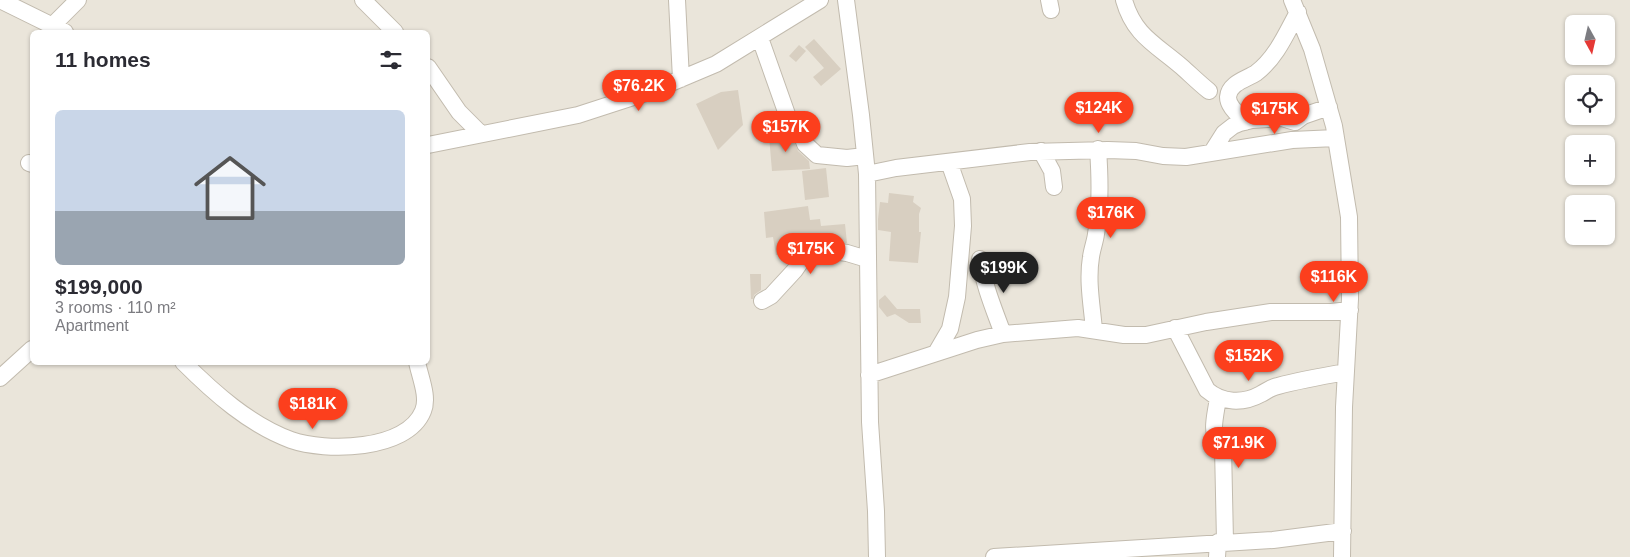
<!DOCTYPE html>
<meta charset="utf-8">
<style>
:root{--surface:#fff;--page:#f7f7f7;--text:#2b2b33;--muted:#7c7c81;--accent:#fc3f1d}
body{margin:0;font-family:Helvetica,sans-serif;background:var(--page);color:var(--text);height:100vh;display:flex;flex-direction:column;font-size:19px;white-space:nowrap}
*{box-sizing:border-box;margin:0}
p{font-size:16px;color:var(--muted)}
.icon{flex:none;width:28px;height:28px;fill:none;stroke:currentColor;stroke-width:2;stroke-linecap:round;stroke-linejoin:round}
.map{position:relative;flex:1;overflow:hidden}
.panel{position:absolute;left:30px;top:30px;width:400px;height:335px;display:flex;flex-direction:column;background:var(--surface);border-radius:8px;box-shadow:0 1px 4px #0004}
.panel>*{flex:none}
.needle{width:32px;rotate:172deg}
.controls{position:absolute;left:1565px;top:15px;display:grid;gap:10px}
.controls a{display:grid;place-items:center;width:50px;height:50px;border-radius:8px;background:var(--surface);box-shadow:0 1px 4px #0004;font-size:25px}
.price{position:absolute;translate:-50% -42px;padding:0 11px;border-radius:18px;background:var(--accent);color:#fff;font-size:16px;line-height:32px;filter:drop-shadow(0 1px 2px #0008)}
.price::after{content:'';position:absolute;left:50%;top:30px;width:15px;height:11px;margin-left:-8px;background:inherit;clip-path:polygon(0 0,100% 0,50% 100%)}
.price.active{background:#222;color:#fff}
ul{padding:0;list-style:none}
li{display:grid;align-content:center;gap:10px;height:265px;padding:0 25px}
li span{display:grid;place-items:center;height:155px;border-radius:8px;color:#555}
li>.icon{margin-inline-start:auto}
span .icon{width:90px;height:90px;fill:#fffc;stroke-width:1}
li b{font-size:21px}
h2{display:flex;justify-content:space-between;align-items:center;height:60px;padding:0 25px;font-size:21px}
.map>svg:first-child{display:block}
.residential{fill:#eae5da;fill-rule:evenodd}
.building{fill:#d8cfc1}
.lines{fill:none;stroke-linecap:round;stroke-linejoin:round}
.minor-casing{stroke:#c2bbae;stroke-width:18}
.minor{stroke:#fff;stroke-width:16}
</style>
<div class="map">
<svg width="1630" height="557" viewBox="0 0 1630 557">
<rect width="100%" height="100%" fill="#f6f3ec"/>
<path class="residential" d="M 0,0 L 1630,0 L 1630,557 L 0,557 ZM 1574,24 L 1606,24 L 1606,56 L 1574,56 ZM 32,32 L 428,32 L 428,362 L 32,362 ZM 1574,84 L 1606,84 L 1606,116 L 1574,116 ZM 1574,144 L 1606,144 L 1606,176 L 1574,176 ZM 1574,204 L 1606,204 L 1606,236 L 1574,236 Z"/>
<path class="building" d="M 814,39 L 841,69 L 821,86 L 813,77 L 824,68 L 805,47 Z
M 799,45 L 806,51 L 796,62 L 789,56 Z
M 738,90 L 743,125 L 718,150 L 696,104 L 721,92 Z
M 786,130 L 791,134 L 798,151 L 809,161 L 810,169 L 772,171 L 769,136 L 778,131 Z
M 826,168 L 829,197 L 805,200 L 802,171 Z
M 889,193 L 914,196 L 913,202 L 921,208 L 919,214 L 919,232 L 921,232 L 918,263 L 889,261 L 891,232 L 878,230 L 878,219 L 880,202 L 888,203 Z
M 808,206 L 810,220 L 820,219 L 821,226 L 845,224 L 847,243 L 811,241 L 806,243 L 797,250 L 776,255 L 773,237 L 766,238 L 764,212 Z
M 750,274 L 761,274 L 761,290 L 754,295 L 753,299 L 751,299 Z
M 885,295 L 897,309 L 920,309 L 921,323 L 909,323 L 895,314 L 887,317 L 879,307 L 879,300 Z"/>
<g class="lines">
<g class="minor-casing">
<path id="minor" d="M 0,0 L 65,32
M 363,0 L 395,32
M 677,0 L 681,79
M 846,0 L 861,115 L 867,174 L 870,422 L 876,511 L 877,557
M 1049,0 L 1051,10
M 1124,0 C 1134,36 1157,45 1182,67 C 1191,75 1199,83 1209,91
M 1292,0 L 1312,49 L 1334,126 L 1349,217 L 1350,299 L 1344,407 L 1342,557
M 52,26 L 78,0
M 760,38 L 789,120 L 799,128 L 805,144 L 817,155 L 847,158 L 865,156
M 428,67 L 459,112 L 481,134
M 1245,122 C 1239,115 1228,107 1228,97 C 1229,83 1247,79 1256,73 C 1276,58 1286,34 1298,12
M 428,145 L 578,115 L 652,91 L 716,64 L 820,0
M 1041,151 L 1052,171 L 1054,187
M 1212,152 L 1224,133 L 1233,126 L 1240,123 L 1252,120 L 1282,118 L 1295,122 L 1303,116 L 1329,107
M 29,163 L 32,164
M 867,174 L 896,168 L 1030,152 L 1108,150 L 1136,151 L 1163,156 L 1186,157 L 1292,140 L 1336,138
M 980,259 C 984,286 994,309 1003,334
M 762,301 L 771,296 L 795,270 L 804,257 L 812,251 L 834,251 L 847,253 L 867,259
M 1175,328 L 1207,390 C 1222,403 1243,404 1261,394 C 1267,391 1271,387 1278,386 C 1300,380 1323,376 1346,372
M 1094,330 C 1092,306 1087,281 1091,257 C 1092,249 1095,242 1096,234 C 1101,207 1100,177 1098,149
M 936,353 L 950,329 L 957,297 L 963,226 L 962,199 L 949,162
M 183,362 C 214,393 250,425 291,440 C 325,452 407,451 423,411 C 429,397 420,377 417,362
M 869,375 L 977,340 L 1003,334 L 1078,328 L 1124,335 L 1146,335 L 1206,322 L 1271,312 L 1331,312 L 1350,310
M 0,378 L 32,349
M 1218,398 C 1217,406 1212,427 1215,434 C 1217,439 1222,442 1223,447 L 1225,541
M 994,557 L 1273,540 L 1343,531
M 1217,557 L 1218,542"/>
</g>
<use href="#minor" class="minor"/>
</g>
</svg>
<div class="controls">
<a><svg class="needle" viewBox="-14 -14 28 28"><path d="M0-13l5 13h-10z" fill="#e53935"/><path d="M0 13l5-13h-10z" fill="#7c7c81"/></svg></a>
<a><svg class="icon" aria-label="locate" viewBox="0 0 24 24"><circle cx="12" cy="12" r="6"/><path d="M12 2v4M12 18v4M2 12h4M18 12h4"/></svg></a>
<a>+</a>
<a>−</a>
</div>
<b class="price" style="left:639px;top:112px">$76.2K</b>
<b class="price" style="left:1099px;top:134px">$124K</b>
<b class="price" style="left:1275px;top:135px">$175K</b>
<b class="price" style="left:786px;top:153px">$157K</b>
<b class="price" style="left:1111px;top:239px">$176K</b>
<b class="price" style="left:811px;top:275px">$175K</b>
<b class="price active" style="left:1004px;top:294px">$199K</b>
<b class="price" style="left:1334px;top:303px">$116K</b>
<b class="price" style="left:1249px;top:382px">$152K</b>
<b class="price" style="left:313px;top:430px">$181K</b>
<b class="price" style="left:1239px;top:469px">$71.9K</b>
<section class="panel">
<h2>11 homes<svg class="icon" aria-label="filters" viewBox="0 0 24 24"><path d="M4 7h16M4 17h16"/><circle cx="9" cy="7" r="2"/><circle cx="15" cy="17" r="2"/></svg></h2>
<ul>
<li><span style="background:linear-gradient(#c9d6e8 65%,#9aa5b1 0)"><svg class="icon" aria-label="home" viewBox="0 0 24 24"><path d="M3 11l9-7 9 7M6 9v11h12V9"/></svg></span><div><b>$199,000</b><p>3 rooms · 110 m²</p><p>Apartment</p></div></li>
</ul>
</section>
</div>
